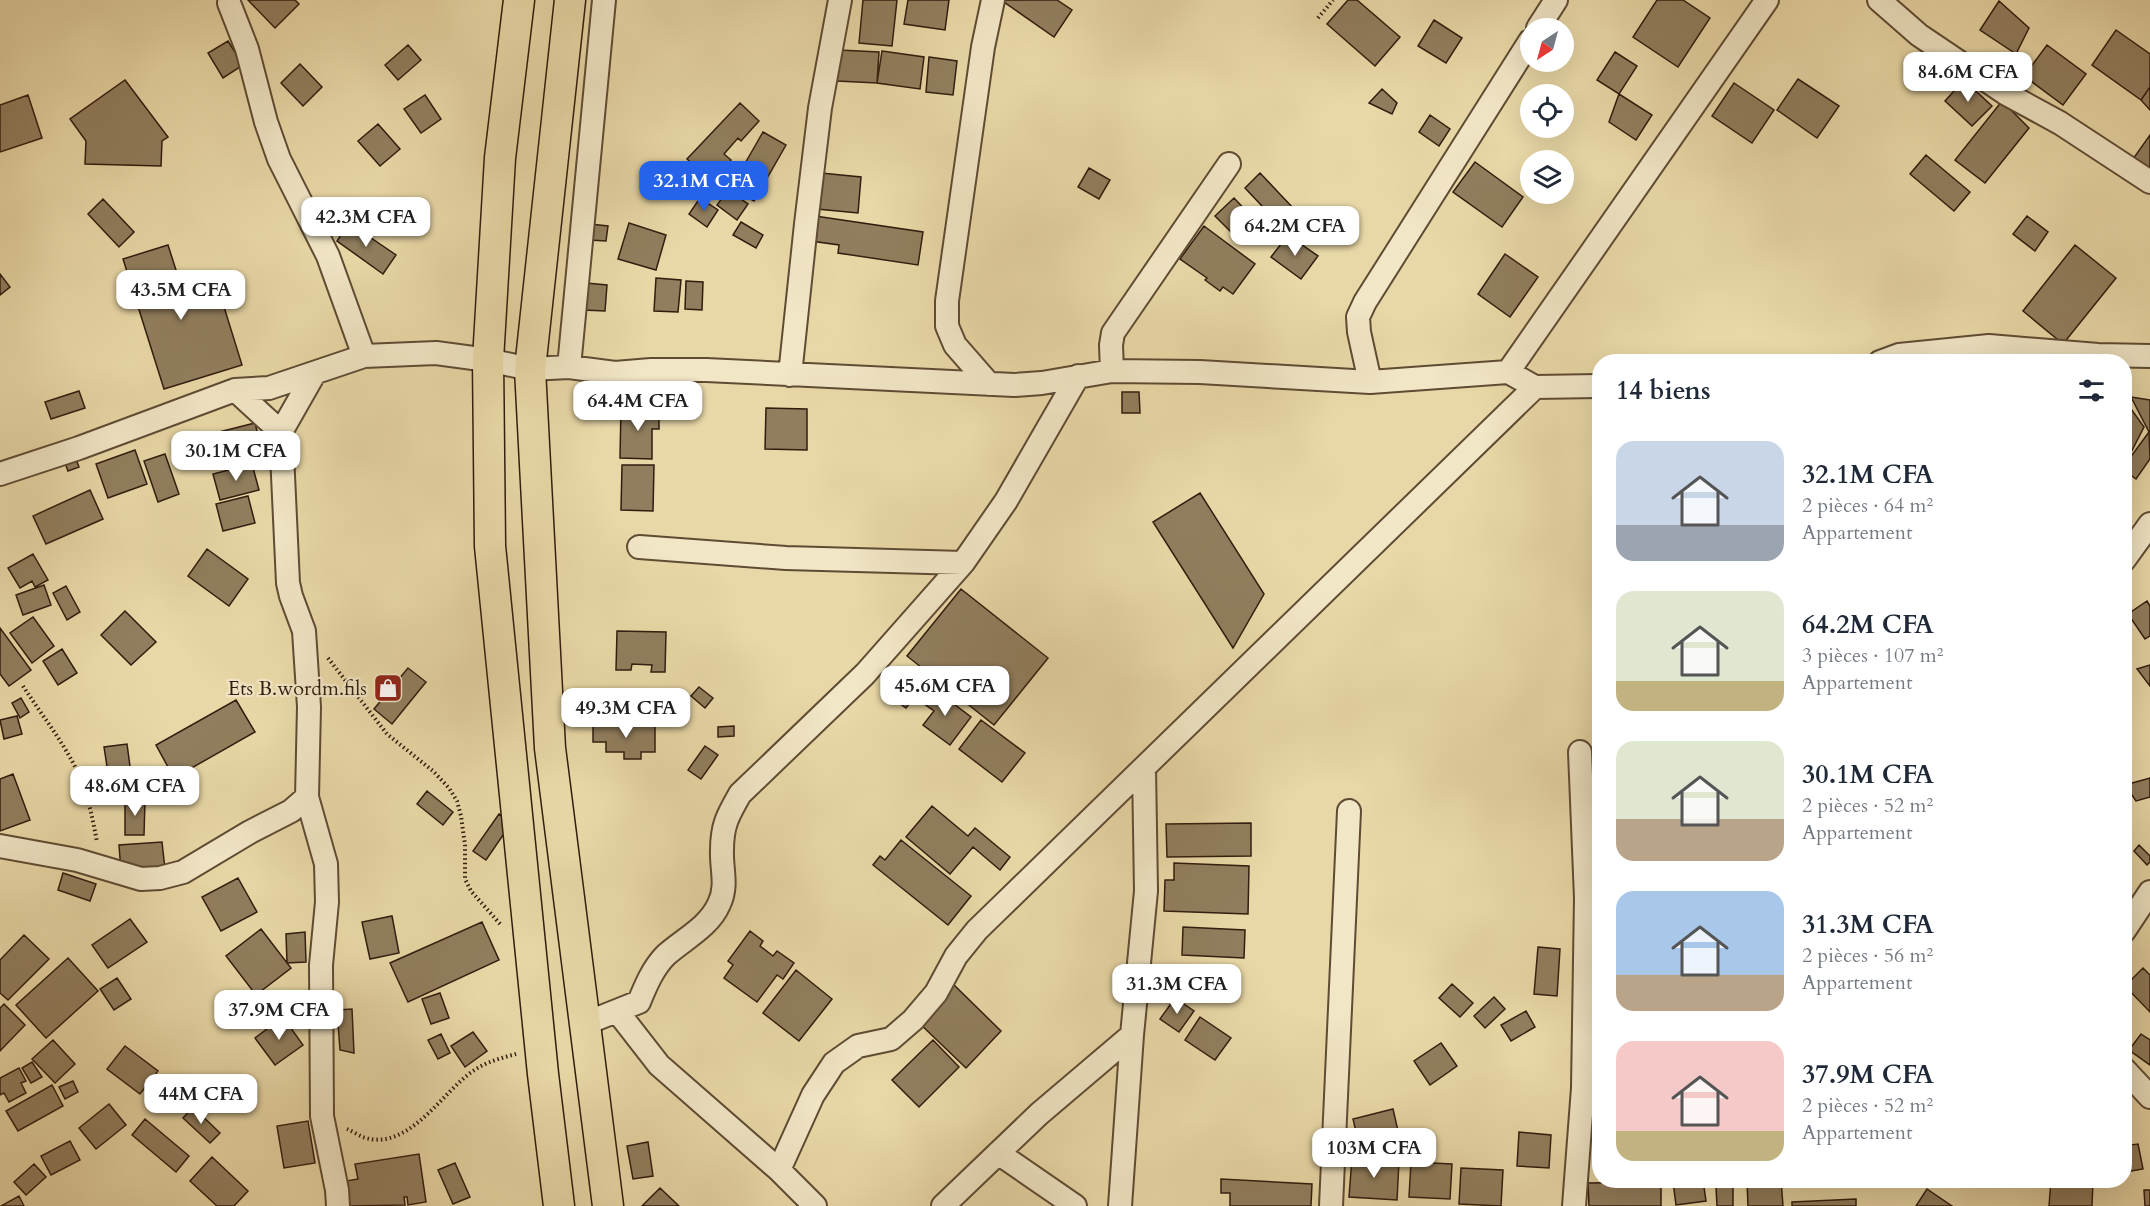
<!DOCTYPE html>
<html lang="fr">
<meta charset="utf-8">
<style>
:root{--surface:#fff;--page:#f6f6f7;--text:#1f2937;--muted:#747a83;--accent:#2563eb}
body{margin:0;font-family:Cardo,serif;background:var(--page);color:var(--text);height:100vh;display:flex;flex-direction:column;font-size:22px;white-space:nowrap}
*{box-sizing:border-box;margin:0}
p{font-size:20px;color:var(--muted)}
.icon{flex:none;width:33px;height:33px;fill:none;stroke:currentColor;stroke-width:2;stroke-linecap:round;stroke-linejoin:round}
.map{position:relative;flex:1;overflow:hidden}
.drawer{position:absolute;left:1592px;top:354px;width:540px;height:834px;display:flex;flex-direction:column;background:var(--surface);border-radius:24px;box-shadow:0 6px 24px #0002}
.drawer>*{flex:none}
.needle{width:39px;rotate:216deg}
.controls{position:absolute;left:1520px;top:18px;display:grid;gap:12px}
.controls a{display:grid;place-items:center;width:54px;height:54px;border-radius:50%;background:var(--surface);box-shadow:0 6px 24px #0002;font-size:30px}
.price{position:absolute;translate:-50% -51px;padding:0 14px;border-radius:12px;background:#fff;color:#222;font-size:20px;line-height:39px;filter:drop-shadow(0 2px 3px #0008)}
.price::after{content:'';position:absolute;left:50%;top:36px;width:18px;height:14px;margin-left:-9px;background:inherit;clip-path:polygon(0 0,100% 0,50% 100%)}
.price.active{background:var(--accent);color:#fff}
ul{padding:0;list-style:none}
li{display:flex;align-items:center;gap:18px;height:150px;padding:0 24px}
li span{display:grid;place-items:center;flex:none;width:168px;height:120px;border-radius:18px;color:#555}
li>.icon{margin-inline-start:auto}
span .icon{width:72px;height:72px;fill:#fffc;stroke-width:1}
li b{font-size:26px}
h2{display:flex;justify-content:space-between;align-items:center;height:72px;padding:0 24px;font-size:26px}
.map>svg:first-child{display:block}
.building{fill:#917e5e;stroke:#311c0e;stroke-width:1.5}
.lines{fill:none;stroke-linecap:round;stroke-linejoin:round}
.minor-casing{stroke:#5f4b34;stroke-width:26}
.major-casing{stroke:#311c0e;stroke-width:33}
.path{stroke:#311c0e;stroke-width:4;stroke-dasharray:1.5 3;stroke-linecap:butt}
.minor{stroke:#f1e6c6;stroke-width:22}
.major{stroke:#e9d8a7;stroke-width:30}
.labels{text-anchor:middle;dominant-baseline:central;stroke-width:4.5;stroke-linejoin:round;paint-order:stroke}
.poi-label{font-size:20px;fill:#311c0e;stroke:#f1e6c6;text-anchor:end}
</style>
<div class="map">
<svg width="2150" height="1206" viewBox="0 0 2150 1206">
<rect width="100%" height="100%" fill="#e9d8a7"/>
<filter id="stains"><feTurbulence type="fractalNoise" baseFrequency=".00333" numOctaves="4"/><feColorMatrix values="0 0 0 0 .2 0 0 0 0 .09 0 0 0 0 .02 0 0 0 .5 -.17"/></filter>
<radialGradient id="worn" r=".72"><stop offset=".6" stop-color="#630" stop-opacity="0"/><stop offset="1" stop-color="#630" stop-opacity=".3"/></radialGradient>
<path class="building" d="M 248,0 L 295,0 L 299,4 L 275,28 Z
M 863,0 L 897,0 L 892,46 L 859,43 Z
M 908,0 L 949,0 L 945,30 L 904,24 Z
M 1001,0 L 1057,0 L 1072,10 L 1054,37 Z
M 1348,0 L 1357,0 L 1400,37 L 1375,66 L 1327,24 Z
M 1657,0 L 1683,0 L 1710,18 L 1678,67 L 1633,37 Z
M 1999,1 L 2029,28 L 2016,54 L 1980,30 Z
M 1434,20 L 1462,38 L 1446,63 L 1418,46 Z
M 2116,30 L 2150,54 L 2150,87 L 2141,100 L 2092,65 Z
M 228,41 L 243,65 L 223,78 L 208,53 Z
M 408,45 L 421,60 L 398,80 L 385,65 Z
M 2047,45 L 2086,74 L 2063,105 L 2024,76 Z
M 839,50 L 879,52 L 877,83 L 837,81 Z
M 882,51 L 924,57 L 920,89 L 877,83 Z
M 1615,52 L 1637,66 L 1619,94 L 1597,80 Z
M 929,57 L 957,61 L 953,95 L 926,92 Z
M 300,64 L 322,87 L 303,106 L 281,83 Z
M 1798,79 L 1839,106 L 1817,138 L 1777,110 Z
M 125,80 L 168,137 L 162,141 L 161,166 L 85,164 L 86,141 L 70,119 Z
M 1964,80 L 1992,106 L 1972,126 L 1945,101 Z
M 1734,83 L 1774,110 L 1752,143 L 1712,116 Z
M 2150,87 L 2150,110 L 2141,100 Z
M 1382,89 L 1397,103 L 1392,114 L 1369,103 Z
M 1619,94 L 1652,115 L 1636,140 L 1609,122 Z
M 28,95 L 42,138 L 0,152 L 0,105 Z
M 425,95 L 441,119 L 421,133 L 404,109 Z
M 2002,101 L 2029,128 L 1985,183 L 1955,160 Z
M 740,103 L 759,121 L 741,141 L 738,138 L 724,154 L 731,160 L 720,173 L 712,166 L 704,174 L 687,159 Z
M 1430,115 L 1450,129 L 1439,146 L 1419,132 Z
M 378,124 L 400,149 L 380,166 L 358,141 Z
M 763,132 L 786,145 L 754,201 L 731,188 Z
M 2150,135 L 2150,171 L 2133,159 Z
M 1926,155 L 1970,192 L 1954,211 L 1910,174 Z
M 1475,162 L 1523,197 L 1502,227 L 1453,192 Z
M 1089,168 L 1110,180 L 1099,199 L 1078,187 Z
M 821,173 L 861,177 L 858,213 L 817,209 Z
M 1260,173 L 1294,209 L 1279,224 L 1245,188 Z
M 728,190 L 748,204 L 737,220 L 717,205 Z
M 700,198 L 718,210 L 707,227 L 689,214 Z
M 1234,198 L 1251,216 L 1233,234 L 1215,216 Z
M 103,199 L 134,232 L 119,247 L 88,214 Z
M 815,216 L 923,232 L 918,265 L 838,253 L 839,245 L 811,241 Z
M 2027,216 L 2048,232 L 2035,251 L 2013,234 Z
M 741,222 L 763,235 L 756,248 L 733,235 Z
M 349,223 L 396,255 L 383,274 L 337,241 Z
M 629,223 L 666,235 L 656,270 L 618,259 Z
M 590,224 L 608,226 L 606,241 L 589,240 Z
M 1204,226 L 1255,264 L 1233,294 L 1223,287 L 1220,291 L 1205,280 L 1207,278 L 1180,259 Z
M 1288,235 L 1318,256 L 1301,279 L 1271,257 Z
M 168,245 L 183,292 L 216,281 L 242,365 L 164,389 L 123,259 Z
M 2075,245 L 2116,278 L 2063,344 L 2023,311 Z
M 1505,254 L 1538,277 L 1510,317 L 1478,294 Z
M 0,274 L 10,287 L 0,295 Z
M 656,278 L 681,280 L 678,312 L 654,311 Z
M 686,281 L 703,282 L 702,310 L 685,309 Z
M 586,283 L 607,285 L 605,311 L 584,310 Z
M 79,391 L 85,408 L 51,419 L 45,402 Z
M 1122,392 L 1139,392 L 1140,413 L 1122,413 Z
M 2131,397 L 2150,400 L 2150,432 L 2149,432 Z
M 2124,399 L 2144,427 L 2124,466 Z
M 621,407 L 659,408 L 659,429 L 652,429 L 652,459 L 620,458 Z
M 766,408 L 807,409 L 807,450 L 765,449 Z
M 255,423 L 263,455 L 211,468 L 203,436 Z
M 2149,432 L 2150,459 L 2136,479 L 2124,470 L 2124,466 Z
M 135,450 L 147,484 L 108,498 L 96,464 Z
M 165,454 L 179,494 L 158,502 L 144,461 Z
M 76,459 L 79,467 L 68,471 L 65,463 Z
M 252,464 L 259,490 L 220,500 L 213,474 Z
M 622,465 L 654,465 L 653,511 L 621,510 Z
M 90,490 L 103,519 L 46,544 L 33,516 Z
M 1200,493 L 1264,594 L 1233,648 L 1153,522 Z
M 248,496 L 255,523 L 223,531 L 216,504 Z
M 207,549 L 248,579 L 229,606 L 188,576 Z
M 33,554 L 48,580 L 35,587 L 32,581 L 20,588 L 8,568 Z
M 44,585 L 51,605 L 23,615 L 16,595 Z
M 66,586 L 80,612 L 67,620 L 53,593 Z
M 961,589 L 1048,658 L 994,725 L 907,656 Z
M 2147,601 L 2150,606 L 2150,636 L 2145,639 L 2128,614 Z
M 125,611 L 156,642 L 131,665 L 101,635 Z
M 33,617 L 54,646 L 32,663 L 10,633 Z
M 0,628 L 31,670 L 9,686 L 0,674 Z
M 617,631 L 666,632 L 665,672 L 651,672 L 652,665 L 632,664 L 631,670 L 616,670 Z
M 62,649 L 77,673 L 58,685 L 43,661 Z
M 2150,665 L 2150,686 L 2137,669 Z
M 408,668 L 426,682 L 392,724 L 374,709 Z
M 908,668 L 926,682 L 906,708 L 888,695 Z
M 699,687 L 713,698 L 705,708 L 691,696 Z
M 934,689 L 971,717 L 950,745 L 923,725 L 934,711 L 923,703 Z
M 21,698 L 29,712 L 20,718 L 12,703 Z
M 236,700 L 255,732 L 174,778 L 156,745 Z
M 17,716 L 22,734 L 4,739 L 0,720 Z
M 981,720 L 1025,753 L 1002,782 L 959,749 Z
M 593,724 L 655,725 L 655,752 L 641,752 L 641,759 L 624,759 L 624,752 L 606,752 L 606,742 L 593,742 Z
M 734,726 L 734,736 L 718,737 L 718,727 Z
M 127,744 L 134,796 L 112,799 L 104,747 Z
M 705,746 L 718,755 L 701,779 L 688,770 Z
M 13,774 L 30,820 L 0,831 L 0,779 Z
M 2150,778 L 2150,797 L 2136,801 L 2125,785 Z
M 427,791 L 453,812 L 443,825 L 417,804 Z
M 125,800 L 145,800 L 144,835 L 125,835 Z
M 932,806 L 968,836 L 975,828 L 1010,857 L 1000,870 L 973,847 L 950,874 L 906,837 Z
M 499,814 L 512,822 L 486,860 L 473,851 Z
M 1251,823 L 1251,856 L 1167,857 L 1166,824 Z
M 901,840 L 971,896 L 948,925 L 873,865 L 880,856 L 885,860 Z
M 162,842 L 165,869 L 121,872 L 119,845 Z
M 2139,845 L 2150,856 L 2150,862 L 2147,865 L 2134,851 Z
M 1174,863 L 1249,866 L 1248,914 L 1164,911 L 1165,880 L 1174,880 Z
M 63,873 L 96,884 L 90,901 L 58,890 Z
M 238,878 L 257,912 L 221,931 L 202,897 Z
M 392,916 L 399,953 L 370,959 L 362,922 Z
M 130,919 L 147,942 L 108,968 L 92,945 Z
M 482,922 L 499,960 L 408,1002 L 390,963 Z
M 1183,927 L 1245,930 L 1244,958 L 1182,955 Z
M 261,929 L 291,968 L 256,995 L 226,956 Z
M 750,931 L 763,941 L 760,946 L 773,956 L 777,951 L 794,963 L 783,979 L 777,975 L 757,1002 L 724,978 L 733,965 L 728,961 Z
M 305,932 L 306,962 L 287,963 L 286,934 Z
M 24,935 L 49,959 L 8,1000 L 0,993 L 0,960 Z
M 1538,947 L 1560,949 L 1557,996 L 1534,994 Z
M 68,958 L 98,991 L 46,1038 L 16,1005 Z
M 2143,968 L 2150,975 L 2150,1012 L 2125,986 Z
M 796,970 L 832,999 L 799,1041 L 763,1013 Z
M 117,978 L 131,999 L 114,1010 L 100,989 Z
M 952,983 L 1001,1031 L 966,1068 L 916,1020 Z
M 1452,984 L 1473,1003 L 1460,1017 L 1439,998 Z
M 440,993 L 449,1018 L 431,1024 L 422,999 Z
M 1494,997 L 1505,1009 L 1485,1028 L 1474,1016 Z
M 1175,998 L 1194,1011 L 1179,1032 L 1160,1019 Z
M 4,1004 L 25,1025 L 0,1051 L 0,1008 Z
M 352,1009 L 354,1053 L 340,1050 L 337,1010 Z
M 1526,1011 L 1535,1027 L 1511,1041 L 1501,1025 Z
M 283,1017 L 303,1045 L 275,1065 L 255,1038 Z
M 1200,1017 L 1231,1038 L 1215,1060 L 1185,1040 Z
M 473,1032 L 487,1051 L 465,1067 L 451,1046 Z
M 441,1034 L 450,1053 L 438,1059 L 428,1040 Z
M 2141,1034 L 2150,1040 L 2150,1065 L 2129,1050 Z
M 53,1040 L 75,1064 L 55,1083 L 32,1059 Z
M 933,1040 L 959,1067 L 919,1107 L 892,1080 Z
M 1441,1043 L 1457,1066 L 1430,1085 L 1414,1061 Z
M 125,1046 L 158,1071 L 140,1094 L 107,1069 Z
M 32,1062 L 42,1077 L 31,1083 L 22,1068 Z
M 19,1068 L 26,1081 L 21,1083 L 26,1093 L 9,1102 L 4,1093 L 0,1095 L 0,1078 Z
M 73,1081 L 78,1092 L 65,1099 L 59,1087 Z
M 52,1085 L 63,1106 L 18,1131 L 6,1111 Z
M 109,1104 L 126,1125 L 96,1149 L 79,1128 Z
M 193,1107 L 220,1133 L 210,1143 L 183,1118 Z
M 1393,1109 L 1398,1131 L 1358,1140 L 1353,1119 Z
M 145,1119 L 189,1156 L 176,1172 L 132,1135 Z
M 308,1121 L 315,1163 L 284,1168 L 277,1126 Z
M 1519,1132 L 1551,1135 L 1549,1168 L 1517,1166 Z
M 70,1141 L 80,1160 L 51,1175 L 41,1156 Z
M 648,1142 L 653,1176 L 633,1179 L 627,1146 Z
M 2138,1144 L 2143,1169 L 2125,1172 L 2124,1146 Z
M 419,1154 L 426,1202 L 408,1205 L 407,1197 L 404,1197 L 405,1205 L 350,1206 L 346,1181 L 358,1179 L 355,1164 Z
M 212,1157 L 248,1191 L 234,1206 L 217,1206 L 190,1181 Z
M 1352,1158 L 1399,1161 L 1397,1200 L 1349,1197 Z
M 1411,1162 L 1452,1164 L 1450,1199 L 1409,1197 Z
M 455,1163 L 470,1197 L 453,1204 L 438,1170 Z
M 34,1164 L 46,1177 L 26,1195 L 14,1182 Z
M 1461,1168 L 1503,1170 L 1501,1206 L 1459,1204 Z
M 1221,1179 L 1312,1184 L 1311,1206 L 1230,1206 L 1230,1193 L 1221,1193 Z
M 1689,1180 L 1703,1180 L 1706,1201 L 1676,1205 L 1673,1182 Z
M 1781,1180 L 1783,1206 L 1748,1206 L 1747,1181 Z
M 2051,1180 L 2093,1180 L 2092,1206 L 2049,1206 Z
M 1661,1182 L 1661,1206 L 1589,1206 L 1588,1183 Z
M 1733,1186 L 1733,1206 L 1717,1206 L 1716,1187 Z
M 660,1188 L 679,1206 L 642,1206 Z
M 1927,1189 L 1952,1206 L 1916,1206 Z
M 2144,1190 L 2150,1190 L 2150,1206 L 2145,1206 Z
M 19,1196 L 24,1206 L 1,1206 Z
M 1856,1199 L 1856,1206 L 1792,1206 L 1792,1202 Z"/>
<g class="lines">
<g class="minor-casing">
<path id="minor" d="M 1879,0 L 1919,35 L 2005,93 L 2060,123 L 2150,182
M 229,3 L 247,49 L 266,122 L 279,159 L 328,256 L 364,356
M 1538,28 L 1556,0
M 1880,362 L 1899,355 L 1989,346 L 2098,355 L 2150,356
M 569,367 L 604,0
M 1112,371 L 1111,345 L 1113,333 L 1229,164
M 1508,372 L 1767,0
M 790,375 L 806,224 L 820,108 L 840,0
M 1370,382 L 1359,332 L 1358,317 L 1365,302 L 1530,41
M 989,384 L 955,345 L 947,326 L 947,301 L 983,47 L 993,0
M 235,390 L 281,432 L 288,583 L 291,596 L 304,631 L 309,707 L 307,797 L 326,864 L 327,902 L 321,965 L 322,1116 L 337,1190 L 338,1206
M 281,432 L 314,374
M 0,474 L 79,448 L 235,390 L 269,388 L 364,356 L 436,353 L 488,360 L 530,369 L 569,367 L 615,373 L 651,370 L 706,370 L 1014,385 L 1042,383 L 1112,371 L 1200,372 L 1370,382 L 1508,372 L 1535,387 L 1599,386
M 639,547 L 786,558 L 963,563
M 2124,560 L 2150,524
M 0,846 L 77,860 L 141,879 L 160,878 L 183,872 L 250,832 L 291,811 L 307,797
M 2124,931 L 2150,892
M 617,1011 L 659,1065 L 779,1170 L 815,1206
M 584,1024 L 639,1002 C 646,985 653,968 666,955 C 684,939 709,927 719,904 C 728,886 721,868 722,850 C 722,825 728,815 740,794 L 865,674 L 963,563 L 1006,501 L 1078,376
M 2124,1069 L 2150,1097
M 998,1153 L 1075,1206
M 779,1170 L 813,1095 L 834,1063 L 858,1046 L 891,1039 L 913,1020 L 936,993 L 956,956 L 977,930 L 1535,387
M 943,1206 L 1039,1114 L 1132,1035
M 1120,1206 L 1132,1035 L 1146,891 L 1144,768
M 1331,1206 L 1349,811
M 1574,1206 L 1583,1088 L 1586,898 L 1580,752"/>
</g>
<g class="major-casing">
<path id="major" d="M 519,0 L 500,158 L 488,360 L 490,546 L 543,1074 L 559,1206
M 570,0 L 530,369 L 550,748 L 608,1206"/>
</g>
<path class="path" d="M 1318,18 L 1333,0
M 328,658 L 387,734 L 433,771 L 449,788 L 457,801 L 461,816 L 465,845 L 465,879 L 471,891 L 501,925
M 23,686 C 39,711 58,735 72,761 C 86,786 92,815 97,842
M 347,1129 C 352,1131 358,1135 363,1137 C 408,1153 442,1092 473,1071 C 486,1062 501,1058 516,1054"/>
<use href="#minor" class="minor"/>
<use href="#major" class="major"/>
</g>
<defs>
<g id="shop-square" transform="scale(1.5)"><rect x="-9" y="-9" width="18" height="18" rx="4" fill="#8f2418" stroke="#f1e6c6"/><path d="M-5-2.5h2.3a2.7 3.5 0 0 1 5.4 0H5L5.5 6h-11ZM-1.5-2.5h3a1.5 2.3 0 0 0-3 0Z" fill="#fff"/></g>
</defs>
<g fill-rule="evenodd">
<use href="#shop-square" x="388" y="688"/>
</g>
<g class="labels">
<g class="poi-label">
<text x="367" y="688">Ets B.wordm.fils</text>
</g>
</g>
<rect width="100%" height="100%" filter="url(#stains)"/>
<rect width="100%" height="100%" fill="url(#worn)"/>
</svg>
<div class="controls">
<a><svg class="needle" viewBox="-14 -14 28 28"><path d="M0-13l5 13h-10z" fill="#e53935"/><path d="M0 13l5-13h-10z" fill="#747a83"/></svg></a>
<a><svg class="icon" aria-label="locate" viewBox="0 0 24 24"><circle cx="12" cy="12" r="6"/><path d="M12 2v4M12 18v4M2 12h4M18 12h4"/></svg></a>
<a><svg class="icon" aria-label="layers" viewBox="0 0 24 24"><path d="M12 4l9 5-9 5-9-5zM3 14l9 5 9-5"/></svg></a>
</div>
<b class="price" style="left:1968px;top:103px">84.6M CFA</b>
<b class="price active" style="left:704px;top:212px">32.1M CFA</b>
<b class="price" style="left:366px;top:248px">42.3M CFA</b>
<b class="price" style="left:1295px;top:257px">64.2M CFA</b>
<b class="price" style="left:181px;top:321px">43.5M CFA</b>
<b class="price" style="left:638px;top:432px">64.4M CFA</b>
<b class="price" style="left:236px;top:482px">30.1M CFA</b>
<b class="price" style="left:945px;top:717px">45.6M CFA</b>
<b class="price" style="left:626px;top:739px">49.3M CFA</b>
<b class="price" style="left:135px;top:817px">48.6M CFA</b>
<b class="price" style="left:1177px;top:1015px">31.3M CFA</b>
<b class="price" style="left:279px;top:1041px">37.9M CFA</b>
<b class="price" style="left:201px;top:1125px">44M CFA</b>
<b class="price" style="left:1374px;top:1179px">103M CFA</b>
<section class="drawer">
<h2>14 biens<svg class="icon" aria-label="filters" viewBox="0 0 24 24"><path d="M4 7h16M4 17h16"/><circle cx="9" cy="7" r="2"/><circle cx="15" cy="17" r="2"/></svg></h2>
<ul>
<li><span style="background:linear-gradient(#c9d6e8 70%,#9aa5b1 0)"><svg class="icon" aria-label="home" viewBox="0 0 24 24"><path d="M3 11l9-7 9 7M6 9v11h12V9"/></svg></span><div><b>32.1M CFA</b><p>2 pièces · 64 m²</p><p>Appartement</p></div></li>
<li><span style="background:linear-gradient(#dfe7d0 75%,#c2b280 0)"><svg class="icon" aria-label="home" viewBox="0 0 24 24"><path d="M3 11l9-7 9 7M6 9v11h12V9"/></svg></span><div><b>64.2M CFA</b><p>3 pièces · 107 m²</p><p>Appartement</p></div></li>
<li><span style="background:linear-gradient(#dfe7d0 65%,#b9a48a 0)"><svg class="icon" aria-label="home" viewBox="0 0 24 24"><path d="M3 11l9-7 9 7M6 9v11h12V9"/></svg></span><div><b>30.1M CFA</b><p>2 pièces · 52 m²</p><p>Appartement</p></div></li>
<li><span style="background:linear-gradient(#a9c7e8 70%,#b9a48a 0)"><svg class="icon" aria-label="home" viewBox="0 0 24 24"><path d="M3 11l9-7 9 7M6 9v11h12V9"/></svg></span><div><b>31.3M CFA</b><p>2 pièces · 56 m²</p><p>Appartement</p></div></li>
<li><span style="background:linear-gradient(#f6c9c9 75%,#c2b280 0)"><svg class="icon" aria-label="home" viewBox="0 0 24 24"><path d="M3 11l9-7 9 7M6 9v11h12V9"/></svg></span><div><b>37.9M CFA</b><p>2 pièces · 52 m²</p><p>Appartement</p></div></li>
</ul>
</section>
</div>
